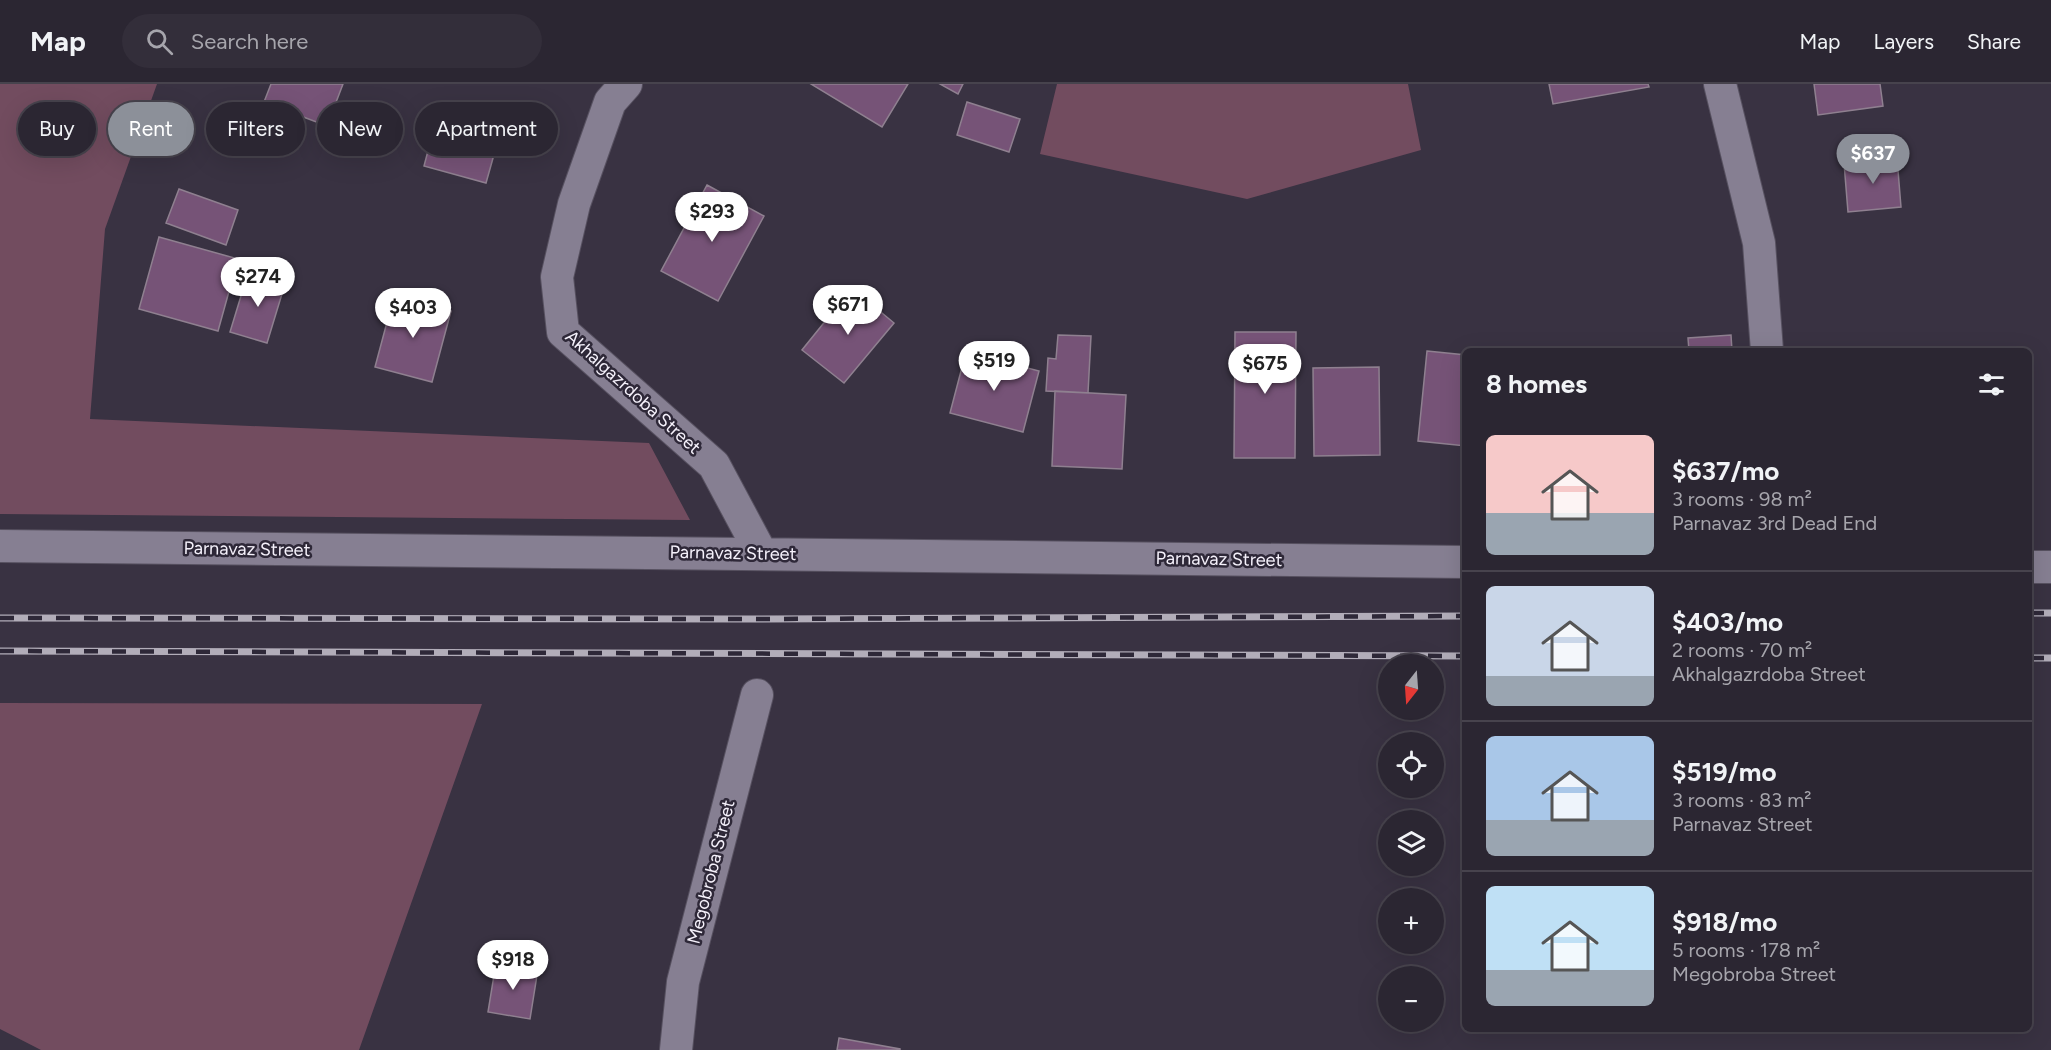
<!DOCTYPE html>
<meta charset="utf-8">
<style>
:root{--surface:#2b2632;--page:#332e3a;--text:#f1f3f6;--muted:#a6a5ac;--line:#47434d;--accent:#8c9099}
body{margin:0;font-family:Figtree,sans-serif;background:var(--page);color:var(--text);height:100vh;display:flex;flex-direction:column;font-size:22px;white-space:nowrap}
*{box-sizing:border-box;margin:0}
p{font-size:20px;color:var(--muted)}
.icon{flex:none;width:33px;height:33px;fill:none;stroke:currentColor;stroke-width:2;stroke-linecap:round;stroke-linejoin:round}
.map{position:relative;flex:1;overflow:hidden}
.details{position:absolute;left:1462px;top:264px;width:570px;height:684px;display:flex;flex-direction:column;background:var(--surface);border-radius:9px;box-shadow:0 6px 24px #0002,0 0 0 2px var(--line)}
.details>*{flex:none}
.hud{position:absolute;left:18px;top:18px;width:570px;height:54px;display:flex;gap:12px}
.needle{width:39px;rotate:197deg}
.controls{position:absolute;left:1378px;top:570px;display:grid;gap:12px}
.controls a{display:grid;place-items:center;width:66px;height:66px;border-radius:50%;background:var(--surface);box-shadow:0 6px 24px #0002,0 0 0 2px var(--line);font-size:30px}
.price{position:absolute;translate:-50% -51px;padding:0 14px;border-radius:21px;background:#fff;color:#222;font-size:20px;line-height:39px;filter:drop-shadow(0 2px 3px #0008)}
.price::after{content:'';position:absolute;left:50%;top:36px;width:18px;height:14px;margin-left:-9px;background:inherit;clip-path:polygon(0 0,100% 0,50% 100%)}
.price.on{background:var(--accent);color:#fff}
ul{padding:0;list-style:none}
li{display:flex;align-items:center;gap:18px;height:150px;padding:0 24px}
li+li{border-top:2px solid var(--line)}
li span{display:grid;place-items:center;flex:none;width:168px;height:120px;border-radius:9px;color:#555}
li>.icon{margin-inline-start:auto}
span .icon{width:72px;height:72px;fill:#fffc;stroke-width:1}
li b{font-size:26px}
h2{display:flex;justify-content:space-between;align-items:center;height:72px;padding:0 24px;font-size:26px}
.pill{padding:0 21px;border-radius:27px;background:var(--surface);box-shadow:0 6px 24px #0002,0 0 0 2px var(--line);font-size:21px;line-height:54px}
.pill.on{background:var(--accent);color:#fff}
header{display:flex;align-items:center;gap:36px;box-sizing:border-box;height:84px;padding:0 30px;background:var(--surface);border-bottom:2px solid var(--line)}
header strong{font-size:28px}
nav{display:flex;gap:33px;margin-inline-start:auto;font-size:21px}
.search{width:420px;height:54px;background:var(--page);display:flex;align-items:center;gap:15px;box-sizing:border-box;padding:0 21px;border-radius:33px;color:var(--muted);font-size:22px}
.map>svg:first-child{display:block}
.green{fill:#724c5f}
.building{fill:#765377;stroke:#8f8090;stroke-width:1.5}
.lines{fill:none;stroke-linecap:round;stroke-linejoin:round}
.minor-casing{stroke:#575160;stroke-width:34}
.minor{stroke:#867f92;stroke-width:32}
.rail-casing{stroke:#b2adb9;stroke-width:7}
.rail{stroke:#2e2838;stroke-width:4.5;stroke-dasharray:14;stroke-linecap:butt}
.labels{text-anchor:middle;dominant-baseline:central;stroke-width:5;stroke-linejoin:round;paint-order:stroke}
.street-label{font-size:18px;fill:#f5f1fb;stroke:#2e2838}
</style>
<header>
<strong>Map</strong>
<div class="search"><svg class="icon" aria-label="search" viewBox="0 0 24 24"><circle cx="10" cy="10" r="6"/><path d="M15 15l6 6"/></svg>Search here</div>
<nav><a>Map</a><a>Layers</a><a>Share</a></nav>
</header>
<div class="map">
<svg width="2051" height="966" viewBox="0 0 2051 966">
<rect width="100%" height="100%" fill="#393242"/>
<path class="green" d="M 0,0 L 157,0 L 105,145 L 90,335 L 649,359 L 690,436 L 0,430 Z
M 1057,0 L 1408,0 L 1421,66 L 1247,115 L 1040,70 Z
M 0,619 L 482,620 L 359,966 L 41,966 L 0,945 Z"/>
<path class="building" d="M 271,0 L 343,0 L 327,42 L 264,18 Z
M 811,0 L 908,0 L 882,43 Z
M 940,0 L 963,0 L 958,10 Z
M 1549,0 L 1648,0 L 1649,3 L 1553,20 Z
M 1814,0 L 1880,0 L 1883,22 L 1818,31 Z
M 441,18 L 504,35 L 486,99 L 424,82 Z
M 967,18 L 1020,35 L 1009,68 L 957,51 Z
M 1897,74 L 1901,123 L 1848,128 L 1844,79 Z
M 707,101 L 764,132 L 718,217 L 661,187 Z
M 179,105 L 238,126 L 226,161 L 166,139 Z
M 159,153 L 238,175 L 218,247 L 139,225 Z
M 248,189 L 285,200 L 267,259 L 230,248 Z
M 852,204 L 894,239 L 844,299 L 802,266 Z
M 394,212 L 451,227 L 432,298 L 375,283 Z
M 1235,248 L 1296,248 L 1295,374 L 1234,374 Z
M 1058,251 L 1091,252 L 1088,309 L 1046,307 L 1048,274 L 1056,275 Z
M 1731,251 L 1732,267 L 1689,267 L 1688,254 Z
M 1427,267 L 1466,271 L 1466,362 L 1418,357 Z
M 966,268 L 1039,287 L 1023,348 L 950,329 Z
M 1379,283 L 1380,371 L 1314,372 L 1313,284 Z
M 1055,307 L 1126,311 L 1122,385 L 1052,382 Z
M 496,879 L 538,885 L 530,935 L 488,928 Z
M 839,954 L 900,965 L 900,966 L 837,966 Z"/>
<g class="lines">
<g class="minor-casing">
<path id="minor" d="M 626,0 L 610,18 L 574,120 L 557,193 L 563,248 L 714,381 L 761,469
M 1720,0 L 1759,159 L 1767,267
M 0,462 L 1466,478
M 2030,483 L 2051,483
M 676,966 L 683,898 L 757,611"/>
</g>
<use href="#minor" class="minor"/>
<g class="rail-casing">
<path id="rail" d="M 2030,529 L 2051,529
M 0,534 L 759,535 L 1466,532
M 0,567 L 1466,572
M 2030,574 L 2051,574"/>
</g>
<use href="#rail" class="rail"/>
</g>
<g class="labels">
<g class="street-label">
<text transform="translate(633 308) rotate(42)">Akhalgazrdoba Street</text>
<text transform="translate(247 465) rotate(1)">Parnavaz Street</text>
<text transform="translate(733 469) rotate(1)">Parnavaz Street</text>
<text transform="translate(1219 475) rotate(1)">Parnavaz Street</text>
<text transform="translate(711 788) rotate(-76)">Megobroba Street</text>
</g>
</g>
</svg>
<div class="controls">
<a><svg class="needle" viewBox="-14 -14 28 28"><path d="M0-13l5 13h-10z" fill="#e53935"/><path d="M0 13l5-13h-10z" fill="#a6a5ac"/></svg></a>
<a><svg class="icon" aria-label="locate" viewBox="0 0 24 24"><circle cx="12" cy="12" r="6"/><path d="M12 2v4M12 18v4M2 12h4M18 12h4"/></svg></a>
<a><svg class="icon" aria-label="layers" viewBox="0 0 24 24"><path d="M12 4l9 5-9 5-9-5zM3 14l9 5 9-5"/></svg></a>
<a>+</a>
<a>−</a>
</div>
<b class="price on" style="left:1873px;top:101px">$637</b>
<b class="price" style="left:712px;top:159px">$293</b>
<b class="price" style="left:258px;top:224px">$274</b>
<b class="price" style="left:848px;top:252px">$671</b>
<b class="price" style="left:413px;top:255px">$403</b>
<b class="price" style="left:994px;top:308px">$519</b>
<b class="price" style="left:1265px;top:311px">$675</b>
<b class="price" style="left:513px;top:907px">$918</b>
<div class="hud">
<a class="pill">Buy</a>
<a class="pill on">Rent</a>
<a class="pill">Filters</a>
<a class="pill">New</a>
<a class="pill">Apartment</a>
</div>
<section class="details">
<h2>8 homes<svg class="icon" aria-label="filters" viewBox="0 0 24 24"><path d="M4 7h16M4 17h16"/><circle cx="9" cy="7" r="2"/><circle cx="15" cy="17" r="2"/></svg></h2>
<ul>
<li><span style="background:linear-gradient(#f6c9c9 65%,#9aa5b1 0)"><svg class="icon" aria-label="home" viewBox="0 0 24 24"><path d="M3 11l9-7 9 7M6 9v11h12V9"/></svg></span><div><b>$637/mo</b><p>3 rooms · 98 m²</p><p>Parnavaz 3rd Dead End</p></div></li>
<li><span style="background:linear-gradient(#c9d6e8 75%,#9aa5b1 0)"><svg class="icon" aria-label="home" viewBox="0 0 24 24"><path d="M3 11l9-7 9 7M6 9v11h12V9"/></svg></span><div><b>$403/mo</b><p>2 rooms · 70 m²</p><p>Akhalgazrdoba Street</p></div></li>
<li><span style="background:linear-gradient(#a9c7e8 70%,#9aa5b1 0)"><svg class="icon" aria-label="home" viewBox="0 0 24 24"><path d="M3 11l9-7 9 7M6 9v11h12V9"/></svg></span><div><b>$519/mo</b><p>3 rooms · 83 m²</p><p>Parnavaz Street</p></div></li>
<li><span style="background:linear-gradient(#bfe0f5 70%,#9aa5b1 0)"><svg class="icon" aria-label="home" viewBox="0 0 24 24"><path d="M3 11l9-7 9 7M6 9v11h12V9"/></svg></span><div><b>$918/mo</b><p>5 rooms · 178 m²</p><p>Megobroba Street</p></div></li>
</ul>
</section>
</div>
